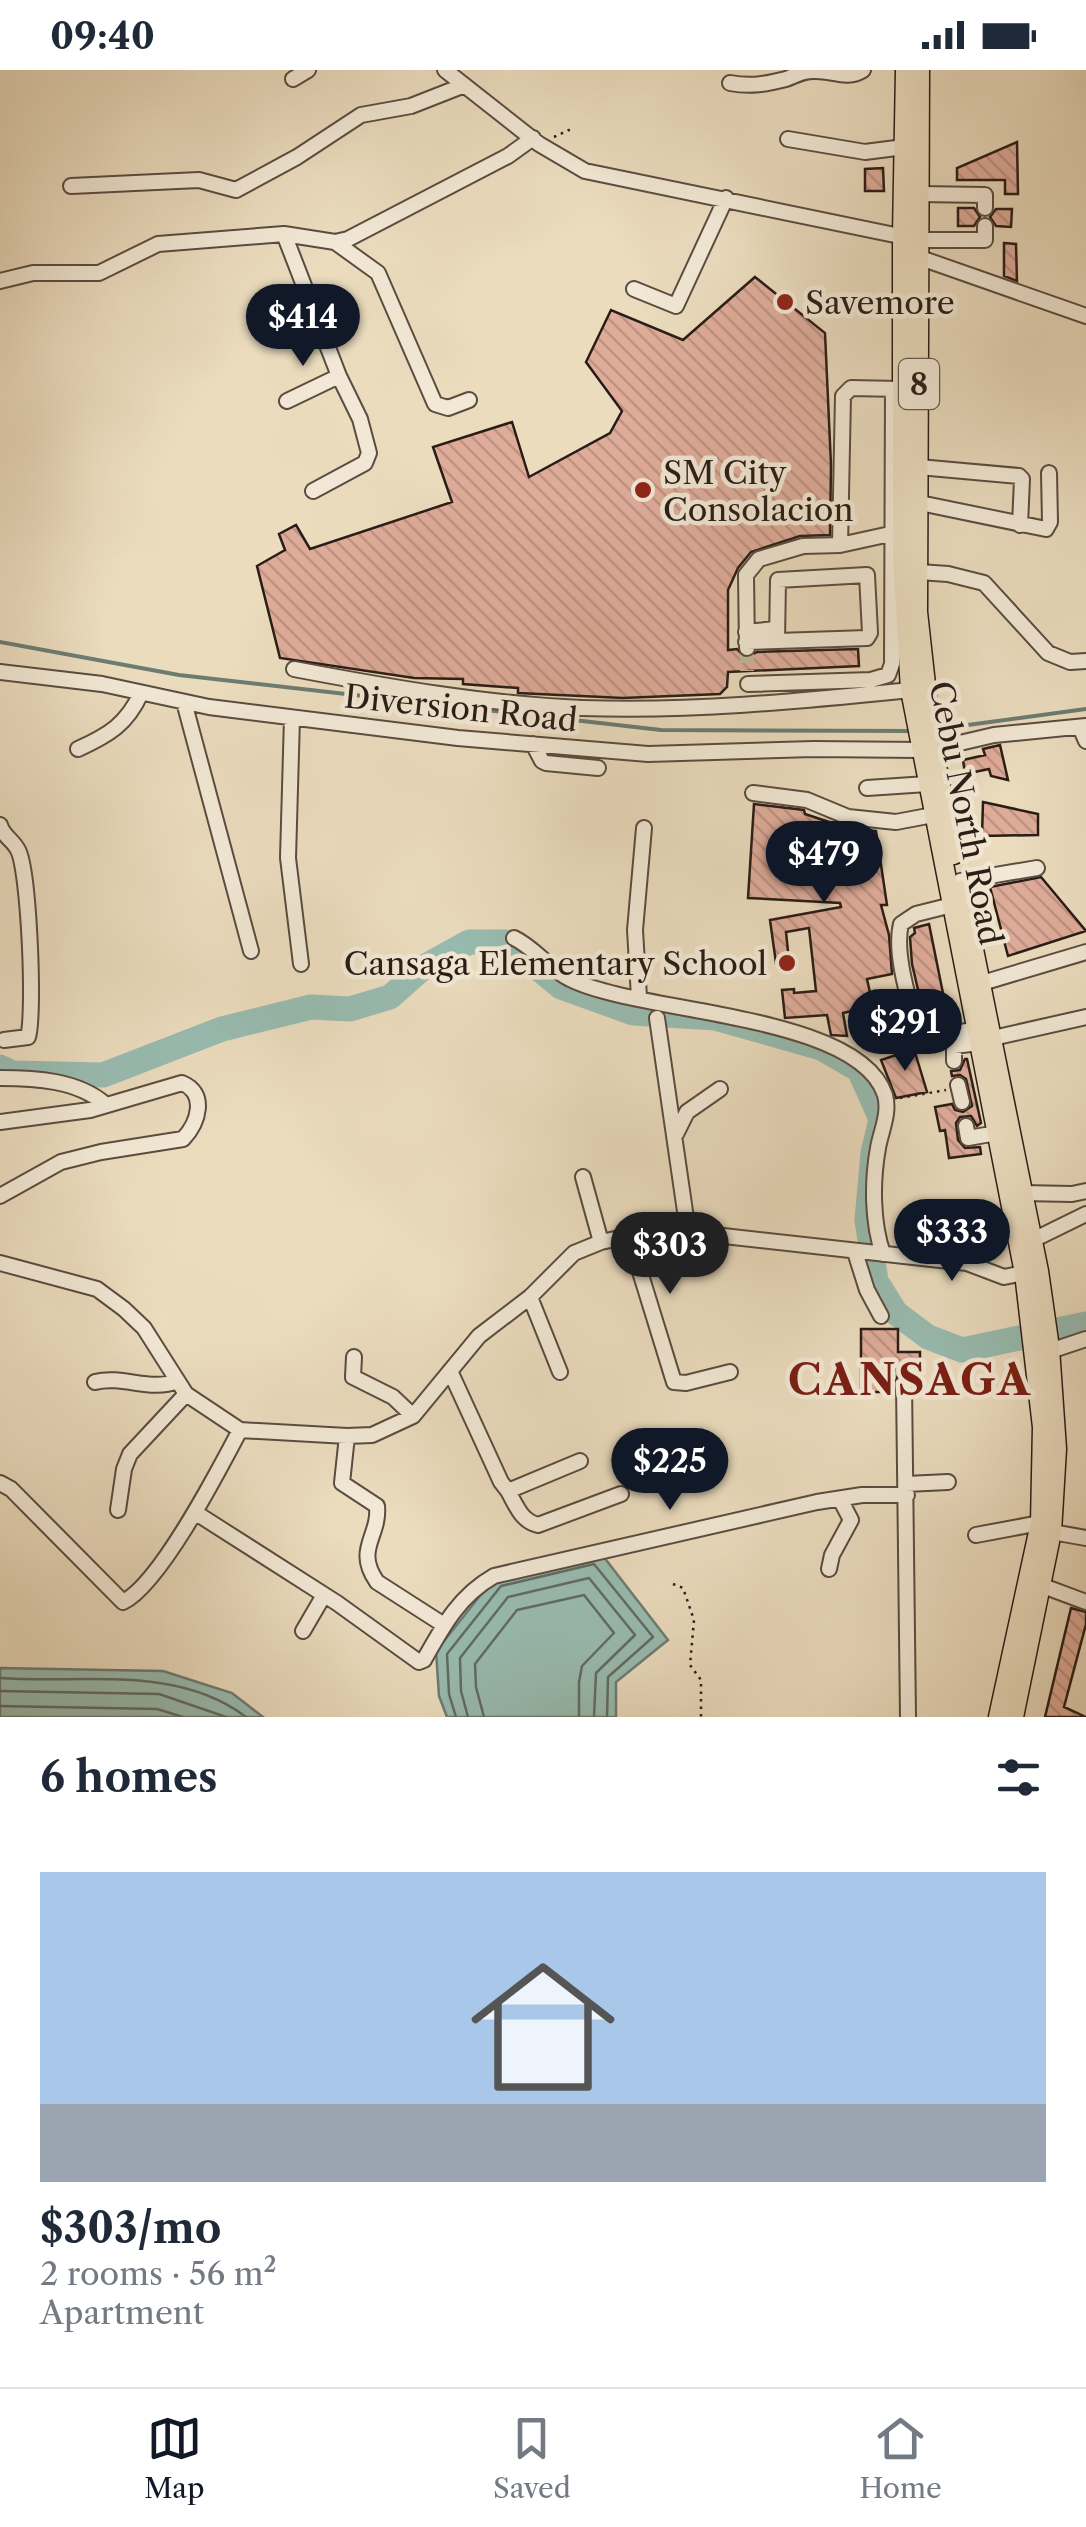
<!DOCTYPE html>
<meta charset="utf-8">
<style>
:root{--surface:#fff;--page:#f6f6f7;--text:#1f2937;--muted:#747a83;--line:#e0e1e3;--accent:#111827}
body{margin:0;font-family:"Libre Caslon Text",serif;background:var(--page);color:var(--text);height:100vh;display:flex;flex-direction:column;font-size:38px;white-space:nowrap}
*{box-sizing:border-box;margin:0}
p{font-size:32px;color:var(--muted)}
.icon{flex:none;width:55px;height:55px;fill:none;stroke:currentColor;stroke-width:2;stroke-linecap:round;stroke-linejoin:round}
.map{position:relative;height:1647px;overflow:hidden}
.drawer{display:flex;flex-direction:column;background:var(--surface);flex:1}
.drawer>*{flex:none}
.price{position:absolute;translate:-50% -85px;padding:0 22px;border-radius:35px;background:var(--accent);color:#fff;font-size:32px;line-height:65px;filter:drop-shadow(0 2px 5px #0008)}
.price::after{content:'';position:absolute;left:50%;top:60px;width:30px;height:22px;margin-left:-15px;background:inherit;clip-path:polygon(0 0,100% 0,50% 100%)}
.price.active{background:#222;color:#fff}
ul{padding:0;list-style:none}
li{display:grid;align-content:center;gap:20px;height:530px;padding:0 40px}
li+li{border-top:2px solid var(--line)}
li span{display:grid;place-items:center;height:310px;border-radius:0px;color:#555}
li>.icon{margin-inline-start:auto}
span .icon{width:180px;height:180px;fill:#fffc;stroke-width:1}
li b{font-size:42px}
h2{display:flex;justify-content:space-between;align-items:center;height:120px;padding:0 40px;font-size:42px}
.status{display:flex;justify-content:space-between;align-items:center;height:70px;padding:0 50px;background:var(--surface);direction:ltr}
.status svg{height:28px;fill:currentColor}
.menu{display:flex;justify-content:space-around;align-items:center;height:140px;border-top:2px solid var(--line);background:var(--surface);font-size:28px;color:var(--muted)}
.menu a{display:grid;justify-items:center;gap:5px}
.menu .active{color:var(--accent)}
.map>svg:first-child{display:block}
.water{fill:#98bcb1;stroke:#6c7c73;stroke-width:2.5}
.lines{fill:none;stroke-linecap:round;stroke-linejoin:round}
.shore{stroke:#606c64;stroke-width:2.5}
.stream{stroke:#6c7c73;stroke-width:4}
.river{stroke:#98bcb1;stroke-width:25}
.building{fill:url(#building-back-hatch);stroke:#291c16;stroke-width:2.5}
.minor-tunnel{stroke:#c4b69c;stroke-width:14;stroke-dasharray:14 7;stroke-linecap:butt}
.minor-casing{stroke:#5a4c40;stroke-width:18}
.major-casing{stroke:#291c16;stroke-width:21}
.path{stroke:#291c16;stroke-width:2.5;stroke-dasharray:2.5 5;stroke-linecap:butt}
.minor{stroke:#f2e8d5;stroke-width:14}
.major{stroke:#ebdcbe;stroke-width:18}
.poi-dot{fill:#8f2418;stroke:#f2e8d5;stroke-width:4}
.labels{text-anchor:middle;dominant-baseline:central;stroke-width:9;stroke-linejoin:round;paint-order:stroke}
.shield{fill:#f2e8d5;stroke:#65594f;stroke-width:2.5}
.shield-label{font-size:30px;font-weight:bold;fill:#291c16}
.poi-label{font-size:32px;fill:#291c16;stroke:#f2e8d5;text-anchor:start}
.street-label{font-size:32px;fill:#291c16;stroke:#f2e8d5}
.district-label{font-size:42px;font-weight:bold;letter-spacing:2.5px;fill:#7a1f14;stroke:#f2e8d5}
</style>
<div class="status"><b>09:40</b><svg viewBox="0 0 49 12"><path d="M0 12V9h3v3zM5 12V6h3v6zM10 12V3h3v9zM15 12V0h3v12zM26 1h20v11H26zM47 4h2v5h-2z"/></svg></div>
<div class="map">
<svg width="1086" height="1647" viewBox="0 0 1086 1647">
<defs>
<pattern id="building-back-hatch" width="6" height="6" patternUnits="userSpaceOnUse" patternTransform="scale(2.5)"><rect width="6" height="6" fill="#dfac9a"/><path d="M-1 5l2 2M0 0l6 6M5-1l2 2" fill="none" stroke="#bf9384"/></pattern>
</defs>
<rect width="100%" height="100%" fill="#ebdcbe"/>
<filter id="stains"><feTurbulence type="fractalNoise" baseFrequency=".002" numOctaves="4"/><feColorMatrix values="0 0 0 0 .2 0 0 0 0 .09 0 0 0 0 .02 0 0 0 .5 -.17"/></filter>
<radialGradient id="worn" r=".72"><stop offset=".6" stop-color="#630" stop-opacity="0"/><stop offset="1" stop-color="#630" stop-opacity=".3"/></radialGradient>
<path class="water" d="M 600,1482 L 668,1570 L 616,1612 L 616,1647 L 447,1647 L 439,1626 L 436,1581 L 495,1507 Z
M 0,1598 L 163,1601 L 232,1623 L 263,1647 L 0,1647 Z"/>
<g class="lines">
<path class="shore" d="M 0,1608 C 82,1614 177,1594 246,1647
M 0,1621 L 159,1624 L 226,1647
M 0,1636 L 157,1639 L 183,1647
M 456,1647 L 449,1624 L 447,1584 L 501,1516 L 594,1494 L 653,1567 L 608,1607 L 607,1647
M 468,1647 L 461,1621 L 460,1588 L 508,1527 L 589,1508 L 635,1565 L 596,1603 L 594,1647
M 484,1647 L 476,1617 L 475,1594 L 517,1540 L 584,1525 L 614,1563 L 582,1596 L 579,1612 L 579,1647"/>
<path class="stream" d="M 0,572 L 179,605 L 661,660 L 914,661
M 938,659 L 1086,639"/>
<path class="river" d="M 0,997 L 13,1003 L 103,1005 L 222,959 L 311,937 L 350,939 L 390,927 L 424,897 L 469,872 L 506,872 L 561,917 L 633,943 L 715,948 L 821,978 L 859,1000 L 881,1049 L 873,1083 L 867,1150 L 876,1211 L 896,1243 L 928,1267 L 962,1280 L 1086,1254"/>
</g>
<path class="building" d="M 1017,72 L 1018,124 L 1005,124 L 1005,110 L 957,110 L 957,98 Z
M 883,98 L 884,121 L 865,121 L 865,99 Z
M 958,138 L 974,138 L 980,147 L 974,156 L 958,156 Z
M 996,139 L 1012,139 L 1011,157 L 996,156 L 990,147 Z
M 1004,173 L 1016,174 L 1017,211 L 1004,206 Z
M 755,207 L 825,263 L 831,395 L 830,465 L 800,466 L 751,482 L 738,498 L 728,520 L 728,580 L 737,579 L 746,588 L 757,582 L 858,579 L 859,596 L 728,602 L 727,617 L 720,624 L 623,628 L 518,623 L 518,618 L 463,614 L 463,609 L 414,608 L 280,588 L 257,496 L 285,480 L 279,464 L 296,455 L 310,479 L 452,432 L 433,377 L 512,352 L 529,407 L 610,363 L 622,341 L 586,292 L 611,240 L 683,270 Z
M 1000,675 L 1008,710 L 991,706 L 989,699 L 965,704 L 963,690 L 985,685 L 983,679 Z
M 983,732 L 1038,744 L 1038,765 L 982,766 Z
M 754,734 L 804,740 L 805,744 L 844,757 L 876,761 L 887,835 L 881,835 L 889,865 L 892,904 L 867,909 L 873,936 L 843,943 L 847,966 L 831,965 L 827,945 L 785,948 L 782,920 L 794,919 L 794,923 L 816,921 L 809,858 L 786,862 L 789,891 L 776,893 L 770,850 L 841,837 L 840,833 L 748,828 Z
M 1041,807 L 1086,861 L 1008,886 L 990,817 Z
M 929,854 L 949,953 L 927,958 L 912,894 L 910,867 L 915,863 L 914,858 Z
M 914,979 L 927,1022 L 896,1028 L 881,990 Z
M 965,989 L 967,989 L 981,1053 L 977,1056 L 971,1046 L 960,1047 L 956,1053 L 958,1070 L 965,1078 L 980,1077 L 981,1084 L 949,1088 L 945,1060 L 940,1061 L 935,1037 L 952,1034 L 955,1040 L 963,1042 L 972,1036 L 966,1009 L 960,1005 L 952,1006 L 951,1001 L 960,1000 Z
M 861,1259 L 898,1259 L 898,1282 L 920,1282 L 920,1305 L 898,1305 L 893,1322 L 861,1322 Z
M 1071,1538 L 1086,1542 L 1086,1554 L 1064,1637 L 1086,1647 L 1045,1647 Z"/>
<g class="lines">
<path class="minor-tunnel" d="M 747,579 L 747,601"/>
<g class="minor-casing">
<path id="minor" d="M 445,0 L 539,74 L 585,101 L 919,170 L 985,170 L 985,156
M 293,9 L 308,0
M 730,13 C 751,17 766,14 786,9 C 797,5 804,0 816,1 C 834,1 847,10 863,0
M 788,69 L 865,82 L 904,77
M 71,116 L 199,110 L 236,120 L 297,87 L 361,45 L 411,36 L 462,16
M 919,124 L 985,125 L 985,138
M 284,164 L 335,172 L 348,169 L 508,86 L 533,68
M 335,172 L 378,203 L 435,334 L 448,338 L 469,330
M 912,185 L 1086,246
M 0,211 L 33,203 L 99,203 L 158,174 L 284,164 L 339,306 L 360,349 L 369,383 L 365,393 L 313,421
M 634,219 L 676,236 L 726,128
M 287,331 L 339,306
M 919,397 L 1019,406 L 1022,409 L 1020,455
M 920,433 L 1046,459 L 1050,452 L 1049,403
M 840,475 L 843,326 L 851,318 L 900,319
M 919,502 L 948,504 L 984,513 L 1048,583 L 1070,592 L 1086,591
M 746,562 L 776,559
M 746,572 L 867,568 L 870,563 L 867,505 L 778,510 L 777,571
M 747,578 L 746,505 L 759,489 L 803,476 L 840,475 L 890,464
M 294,599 C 389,617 485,634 582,638 C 692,642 800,631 910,620
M 0,602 L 102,614 L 209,637 L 458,668 L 648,684 L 813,679 L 920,680
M 748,614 L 871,610 L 888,605 L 892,594 L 893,320
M 184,632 L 251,881
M 292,648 L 288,788 L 301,894
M 1080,657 L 1086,671
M 533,674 L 542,691 L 546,693 L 598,698
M 78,679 C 109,665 127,654 141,623
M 934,679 L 994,665 L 1086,656
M 867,718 L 927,714
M 753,723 L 807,730 L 848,747 L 896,752 L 933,745
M 0,755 C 3,766 13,770 18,780 C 29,801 35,944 28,967 L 4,970
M 960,811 L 1037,798
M 952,835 L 916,844 L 901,854 C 893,885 912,938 919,970 L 976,959
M 514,868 C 535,878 549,899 570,909 C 639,944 858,943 885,1025 C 890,1043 881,1061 878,1078 C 872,1111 872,1152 883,1184
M 982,913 L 1086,882
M 639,927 L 635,860 L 644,758
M 657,948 L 688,1162
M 993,968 L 1086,947
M 954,991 L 954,976 L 979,973
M 0,1008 C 35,1008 77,1010 105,1034
M 958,1015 L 962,1032
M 0,1052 L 90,1040 L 182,1013 C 207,1023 199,1052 183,1069 L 101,1082 L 61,1092 L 0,1126
M 966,1056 L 968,1068 L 997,1063
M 676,1064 L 687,1042 L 720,1019
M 583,1107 L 601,1172
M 1022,1123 L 1072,1124 L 1086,1121
M 629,1166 L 674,1312 L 686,1313 L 730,1302
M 1033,1170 L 1086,1144
M 855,1182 L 867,1220 L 881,1246
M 0,1193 L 97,1219 L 124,1239 L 144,1258 L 186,1324 L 240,1360 L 347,1366 L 372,1365 L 413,1346 L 479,1266 L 530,1227 L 574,1183 L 601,1172 L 629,1166 L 688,1162 L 967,1193 L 1004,1207 L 1024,1203
M 530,1227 L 560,1302
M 1050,1281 L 1086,1269
M 354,1287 L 353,1307 L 393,1327 L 413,1346
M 450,1301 L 501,1412 L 508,1421 L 580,1391
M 95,1312 C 123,1305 151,1322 177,1311
M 904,1314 L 908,1647
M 347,1366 L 342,1413 L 377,1436 C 380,1467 354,1479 377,1512 L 444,1555
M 0,1413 L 11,1419 L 123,1532 C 160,1514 219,1400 240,1360
M 906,1414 L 948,1412
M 508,1421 C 516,1435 521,1451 538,1455 L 621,1424
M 118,1440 L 124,1399 L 130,1384 L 186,1324
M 196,1443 L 337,1533 L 419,1592 L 424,1590 C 443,1556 459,1526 494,1506 L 817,1432 L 862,1425 L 907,1425
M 1052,1462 L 1086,1468
M 976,1465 L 1040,1453
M 829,1499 L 832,1485 L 851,1450 L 840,1429
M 1035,1513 L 1086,1532
M 303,1561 L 324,1525"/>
</g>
<g class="major-casing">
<path id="major" d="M 905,0 L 902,165 L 902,487 L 910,620 L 1024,1203 L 1042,1357 L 1040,1453 L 998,1647
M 920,0 L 918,542 L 932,669 L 954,785
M 962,820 L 1039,1201 L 1050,1278 L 1057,1379 L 1052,1462 L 1014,1647"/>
</g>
<path class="path" d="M 554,67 L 571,59
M 900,1028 L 946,1020
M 673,1514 L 683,1518 L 694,1550 L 690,1595 L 701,1610 L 701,1647"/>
<use href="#minor" class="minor"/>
<use href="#major" class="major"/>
</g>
<g class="poi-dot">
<circle cx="785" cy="232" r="10"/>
<circle cx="643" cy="420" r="10"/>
<circle cx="787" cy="893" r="10"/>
</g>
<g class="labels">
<rect class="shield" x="899" y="289" width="40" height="50" rx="8"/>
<g class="shield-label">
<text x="919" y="314">8</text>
</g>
<g class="poi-label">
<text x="805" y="232">Savemore</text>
<text x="663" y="402">SM City<tspan x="663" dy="37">Consolacion</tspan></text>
<text x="767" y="893" text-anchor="end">Cansaga Elementary School</text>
</g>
<g class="street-label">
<text transform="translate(461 638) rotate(6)">Diversion Road</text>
<text transform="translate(966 743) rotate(79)">Cebu North Road</text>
</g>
<g class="district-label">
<text x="910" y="1310">CANSAGA</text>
</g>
</g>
<rect width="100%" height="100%" filter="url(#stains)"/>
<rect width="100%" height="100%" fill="url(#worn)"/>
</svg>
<b class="price" style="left:303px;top:299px">$414</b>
<b class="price" style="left:824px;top:836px">$479</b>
<b class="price" style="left:905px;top:1004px">$291</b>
<b class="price" style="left:952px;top:1214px">$333</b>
<b class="price active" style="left:670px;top:1227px">$303</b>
<b class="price" style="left:670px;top:1443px">$225</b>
</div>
<section class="drawer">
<h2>6 homes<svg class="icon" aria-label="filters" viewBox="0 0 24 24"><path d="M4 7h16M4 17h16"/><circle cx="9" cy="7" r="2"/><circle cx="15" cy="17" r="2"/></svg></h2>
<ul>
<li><span style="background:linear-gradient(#a9c7e8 75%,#9aa5b1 0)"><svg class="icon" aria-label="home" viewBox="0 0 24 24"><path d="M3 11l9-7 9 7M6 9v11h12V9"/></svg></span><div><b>$303/mo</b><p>2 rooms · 56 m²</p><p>Apartment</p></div></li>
</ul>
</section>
<nav class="menu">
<a class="active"><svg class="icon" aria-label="map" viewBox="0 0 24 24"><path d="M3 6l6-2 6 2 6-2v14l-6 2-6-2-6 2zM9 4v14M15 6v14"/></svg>Map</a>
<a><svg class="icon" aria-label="saved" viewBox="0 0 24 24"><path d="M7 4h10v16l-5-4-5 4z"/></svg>Saved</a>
<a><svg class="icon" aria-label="home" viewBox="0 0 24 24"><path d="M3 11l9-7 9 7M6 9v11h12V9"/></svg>Home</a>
</nav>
